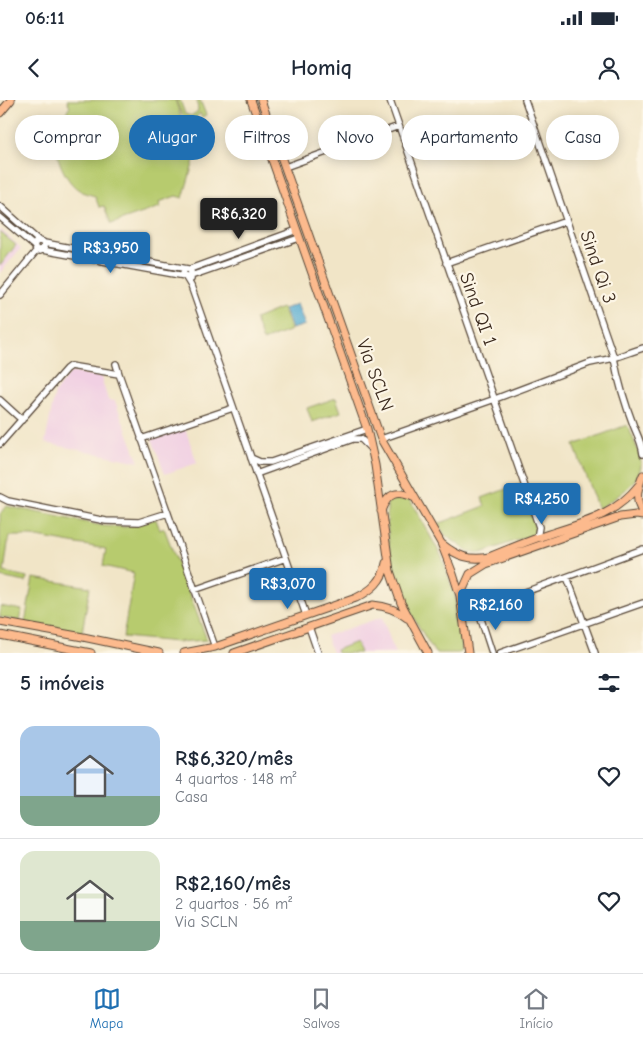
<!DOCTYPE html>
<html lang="pt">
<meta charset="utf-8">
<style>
:root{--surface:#fff;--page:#f6f6f7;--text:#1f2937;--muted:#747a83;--line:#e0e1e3;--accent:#1f6fb2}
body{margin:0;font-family:"Comic Neue",sans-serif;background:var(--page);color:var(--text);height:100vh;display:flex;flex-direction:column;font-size:19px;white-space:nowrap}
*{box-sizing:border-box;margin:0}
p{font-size:16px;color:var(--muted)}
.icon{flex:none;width:28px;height:28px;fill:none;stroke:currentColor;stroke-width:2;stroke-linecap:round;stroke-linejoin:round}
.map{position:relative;height:553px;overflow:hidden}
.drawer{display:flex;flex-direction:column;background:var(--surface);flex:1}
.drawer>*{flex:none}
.top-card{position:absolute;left:15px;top:15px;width:614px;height:45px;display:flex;gap:10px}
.price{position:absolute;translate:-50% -42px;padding:0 11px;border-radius:5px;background:var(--accent);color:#fff;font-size:16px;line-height:32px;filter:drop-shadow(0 1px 2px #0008)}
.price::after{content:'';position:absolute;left:50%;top:30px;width:15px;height:11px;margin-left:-8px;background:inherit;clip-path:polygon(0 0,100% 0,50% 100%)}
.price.selected{background:#222;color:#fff}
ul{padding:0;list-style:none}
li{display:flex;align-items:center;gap:15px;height:125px;padding:0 20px}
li+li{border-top:1px solid var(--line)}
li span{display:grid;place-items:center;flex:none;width:140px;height:100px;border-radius:15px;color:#555}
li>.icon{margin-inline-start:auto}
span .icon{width:60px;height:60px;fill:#fffc;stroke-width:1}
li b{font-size:21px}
h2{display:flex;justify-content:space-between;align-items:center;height:60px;padding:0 20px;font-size:21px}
.chip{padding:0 18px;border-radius:22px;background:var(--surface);box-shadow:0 2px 12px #0003;font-size:18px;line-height:45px}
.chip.selected{background:var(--accent);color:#fff}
.status{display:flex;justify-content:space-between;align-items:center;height:35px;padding:0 25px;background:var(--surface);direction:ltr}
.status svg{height:14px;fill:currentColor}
header{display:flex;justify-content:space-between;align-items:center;height:65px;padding:0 20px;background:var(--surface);font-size:22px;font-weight:700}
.dock{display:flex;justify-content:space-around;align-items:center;height:70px;border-top:1px solid var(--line);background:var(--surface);font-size:14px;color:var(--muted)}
.dock a{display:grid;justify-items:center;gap:2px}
.dock .selected{color:var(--accent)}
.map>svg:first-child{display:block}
.built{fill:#f1d0e3}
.green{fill:#b7cb6e;stroke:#797a46}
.water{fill:#54abd1;stroke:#486a78}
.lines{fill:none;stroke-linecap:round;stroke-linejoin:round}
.minor-casing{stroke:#564637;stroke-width:8}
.major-casing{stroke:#564637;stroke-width:9}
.minor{stroke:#fff;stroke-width:5.5}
.major{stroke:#fcba8d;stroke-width:7}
.labels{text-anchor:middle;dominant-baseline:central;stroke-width:4.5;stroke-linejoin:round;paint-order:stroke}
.street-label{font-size:19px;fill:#3b2a1e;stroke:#fcf5e5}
</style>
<div class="status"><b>06:11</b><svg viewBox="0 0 49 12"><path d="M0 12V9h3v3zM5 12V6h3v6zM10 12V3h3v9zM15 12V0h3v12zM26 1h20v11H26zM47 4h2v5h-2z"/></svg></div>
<header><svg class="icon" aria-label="back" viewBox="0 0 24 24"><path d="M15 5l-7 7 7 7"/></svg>Homiq<svg class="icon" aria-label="person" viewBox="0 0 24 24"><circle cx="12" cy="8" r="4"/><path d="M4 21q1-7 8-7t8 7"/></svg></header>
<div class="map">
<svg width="643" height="553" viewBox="0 0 643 553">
<rect width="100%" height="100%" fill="#fcf5e5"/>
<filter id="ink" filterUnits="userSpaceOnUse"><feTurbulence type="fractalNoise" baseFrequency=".02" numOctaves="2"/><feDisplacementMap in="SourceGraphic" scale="10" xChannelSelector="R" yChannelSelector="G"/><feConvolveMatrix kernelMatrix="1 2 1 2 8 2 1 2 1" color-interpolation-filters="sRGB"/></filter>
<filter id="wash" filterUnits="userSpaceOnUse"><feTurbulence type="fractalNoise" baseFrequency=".0096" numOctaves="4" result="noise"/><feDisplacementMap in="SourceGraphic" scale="20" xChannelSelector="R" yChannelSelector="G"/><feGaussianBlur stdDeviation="1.12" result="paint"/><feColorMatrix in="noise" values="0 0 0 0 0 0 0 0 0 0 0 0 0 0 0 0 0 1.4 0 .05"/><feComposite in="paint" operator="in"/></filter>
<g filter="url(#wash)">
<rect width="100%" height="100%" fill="#f1e5c7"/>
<path class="built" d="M 0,129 L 21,148 L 0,173 Z
M 71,272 L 101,277 L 108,300 L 115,301 L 139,362 L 45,343 L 55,292 Z
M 185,328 L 197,363 L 165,374 L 152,339 Z
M 382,517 L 395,553 L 332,553 L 326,536 Z"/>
<path class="green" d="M 67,0 L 175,0 L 195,57 L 183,98 L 176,96 L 159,102 L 160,107 L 111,124 L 104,106 L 99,107 L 95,96 C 88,94 80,92 74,86 C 61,73 53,49 56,31 C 58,22 64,15 70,7 Z
M 176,0 L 180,0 L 185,14 L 191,16 L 198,11 L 197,0 L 200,0 L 206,15 L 202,17 L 200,13 L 195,19 C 182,21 180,10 176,0 Z
M 0,132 L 16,145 L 0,166 Z
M 282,208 L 291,230 L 263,241 L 255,219 Z
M 336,298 L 341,312 L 312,322 L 307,308 Z
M 627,325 C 631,333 640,353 641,362 C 642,383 613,399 598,409 L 574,345 Z
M 520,384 L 535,428 L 535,434 L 481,453 L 468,451 L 445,435 L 438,424 L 485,406 L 482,398 Z
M 396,397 L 410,400 L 442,457 L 458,506 L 462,549 L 459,553 L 435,553 C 422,532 408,510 399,488 C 389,463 387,429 387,403 Z
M 6,406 L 104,426 L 126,427 L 156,419 L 160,430 L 164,428 L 207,540 L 177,542 L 123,537 L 134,473 L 103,466 L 106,449 L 32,436 L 9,436 L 4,472 L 27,477 L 26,482 L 0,477 L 0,414 Z
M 33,478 L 90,487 L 82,532 L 25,523 Z
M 0,506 L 22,510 L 20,521 L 0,517 Z
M 356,542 L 360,553 L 337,553 L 336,550 Z"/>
<path class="water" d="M 297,204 L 305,225 L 292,229 L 284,209 Z"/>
</g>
<g filter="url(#ink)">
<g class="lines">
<g class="minor-casing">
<path id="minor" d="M 390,0 L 539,427 L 537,438
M 525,0 L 614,258 C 618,281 626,306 634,327 C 638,336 642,344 643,354
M 285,67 L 399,26
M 0,106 L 39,141 L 43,142 L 44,147 L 40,151 L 36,149 L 34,146 L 36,142 L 39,141
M 0,117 L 34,146
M 44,143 L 188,169 L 191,171 L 191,176 L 185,176 L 183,173 L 185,169
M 42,150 L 185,176 L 191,186 L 306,515
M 446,163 L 566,121
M 190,169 L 297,130
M 191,179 L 191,176 L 299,138
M 0,195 L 37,150
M 116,264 L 119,274
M 0,300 L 22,320
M 141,339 L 233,308
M 381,339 L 495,299 L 590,263 L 614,258 L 643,248
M 0,344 L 66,269 L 70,266 L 119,274 L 215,547
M 251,358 L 260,362 L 271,362 L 367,329
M 256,374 L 353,339 L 361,339 L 371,349
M 0,397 L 8,401 L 106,421 L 139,422 L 168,413
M 567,477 L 595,553
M 194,490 L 286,458
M 309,527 L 318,553
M 492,553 L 480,516 L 481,511 L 484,507 L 643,449
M 500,553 L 643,503"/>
</g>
<g class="major-casing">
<path id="major" d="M 251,0 L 367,329 L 375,365 L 390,471 L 401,503 L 428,553
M 261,0 L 381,339 L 441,443 L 453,474 L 460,496 L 468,553
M 0,13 L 11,0
M 643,375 C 638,387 634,401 643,413
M 381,411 C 388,392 397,390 415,398
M 442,444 C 457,456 470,461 489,457 C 506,450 523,443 540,437 C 578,424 613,418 639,385
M 460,496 L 470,474 L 486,464 L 620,417 L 636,415 L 643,416
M 0,522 L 83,537 L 159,553
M 0,535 L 91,553
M 184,553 L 215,547 L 356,498 C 372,490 383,481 386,463
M 234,553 L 373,505 C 387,506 397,510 407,518"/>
</g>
<use href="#minor" class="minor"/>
<use href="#major" class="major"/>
</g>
</g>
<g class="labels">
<g class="street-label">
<text transform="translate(598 167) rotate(71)">Sind Qi 3</text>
<text transform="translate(478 209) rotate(70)">Sind QI 1</text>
<text transform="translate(375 275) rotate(70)">Via SCLN</text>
</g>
</g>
</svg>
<b class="price selected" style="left:239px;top:140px">R$6,320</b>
<b class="price" style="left:111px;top:174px">R$3,950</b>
<b class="price" style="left:542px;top:425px">R$4,250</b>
<b class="price" style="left:288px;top:510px">R$3,070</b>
<b class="price" style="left:496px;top:531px">R$2,160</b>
<div class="top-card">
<a class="chip">Comprar</a>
<a class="chip selected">Alugar</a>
<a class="chip">Filtros</a>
<a class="chip">Novo</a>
<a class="chip">Apartamento</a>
<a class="chip">Casa</a>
</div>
</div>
<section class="drawer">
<h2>5 imóveis<svg class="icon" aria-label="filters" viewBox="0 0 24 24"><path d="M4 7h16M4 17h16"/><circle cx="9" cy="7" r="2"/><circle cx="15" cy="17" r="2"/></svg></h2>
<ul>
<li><span style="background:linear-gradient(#a9c7e8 70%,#7fa58c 0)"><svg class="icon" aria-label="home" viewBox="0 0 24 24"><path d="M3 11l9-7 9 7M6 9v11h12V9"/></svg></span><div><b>R$6,320/mês</b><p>4 quartos · 148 m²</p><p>Casa</p></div><svg class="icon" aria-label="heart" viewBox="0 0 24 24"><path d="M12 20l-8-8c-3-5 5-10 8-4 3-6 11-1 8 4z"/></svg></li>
<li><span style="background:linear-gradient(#dfe7d0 70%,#7fa58c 0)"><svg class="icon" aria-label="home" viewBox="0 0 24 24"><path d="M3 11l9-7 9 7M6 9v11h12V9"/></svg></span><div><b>R$2,160/mês</b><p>2 quartos · 56 m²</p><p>Via SCLN</p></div><svg class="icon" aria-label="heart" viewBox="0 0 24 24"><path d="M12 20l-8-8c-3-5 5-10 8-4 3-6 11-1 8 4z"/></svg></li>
</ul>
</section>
<nav class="dock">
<a class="selected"><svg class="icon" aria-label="map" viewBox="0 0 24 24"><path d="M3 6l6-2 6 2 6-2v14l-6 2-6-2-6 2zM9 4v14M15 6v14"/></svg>Mapa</a>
<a><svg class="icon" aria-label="saved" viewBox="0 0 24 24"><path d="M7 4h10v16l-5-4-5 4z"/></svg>Salvos</a>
<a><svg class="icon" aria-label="home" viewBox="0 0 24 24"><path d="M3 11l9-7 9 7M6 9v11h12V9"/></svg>Início</a>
</nav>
